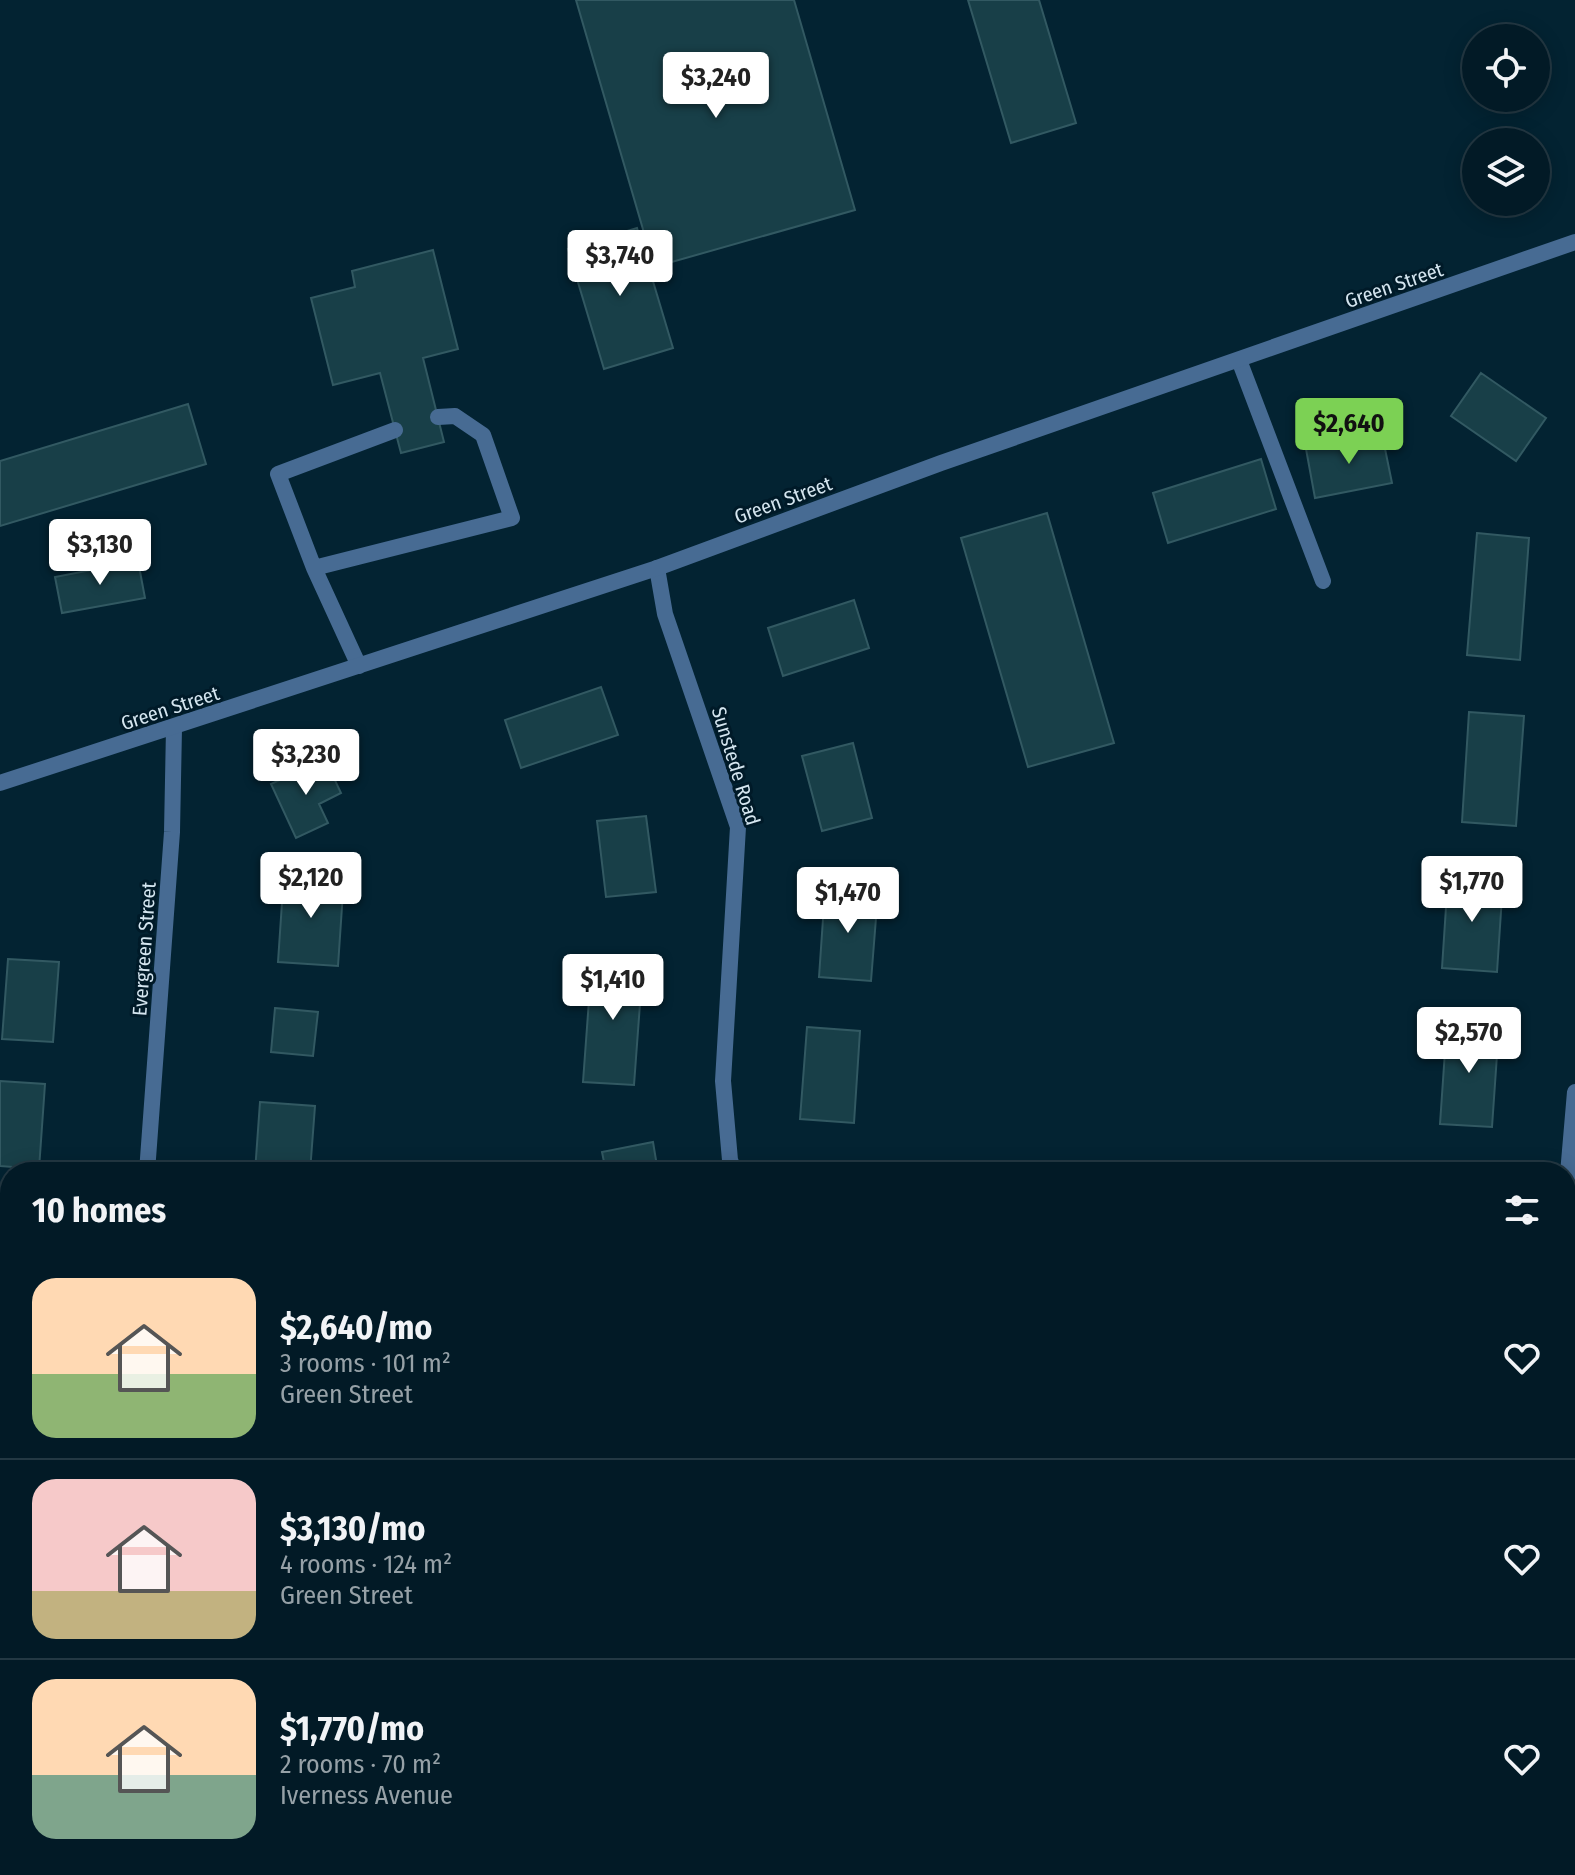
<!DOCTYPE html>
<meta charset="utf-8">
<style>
:root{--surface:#021a26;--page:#102732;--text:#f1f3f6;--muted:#96a1a7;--line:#233843;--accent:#7cd154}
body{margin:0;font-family:"Fira Sans Condensed",sans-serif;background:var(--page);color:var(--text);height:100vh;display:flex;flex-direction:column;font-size:30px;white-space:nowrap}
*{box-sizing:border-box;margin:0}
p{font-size:26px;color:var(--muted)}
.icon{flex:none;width:44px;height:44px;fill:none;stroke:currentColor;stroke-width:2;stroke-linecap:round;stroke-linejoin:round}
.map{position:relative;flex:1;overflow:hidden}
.drawer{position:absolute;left:0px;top:1162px;width:1576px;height:714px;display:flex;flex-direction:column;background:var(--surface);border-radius:32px 32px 0 0;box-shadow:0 4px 20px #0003,0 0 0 2px var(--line)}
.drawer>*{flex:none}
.buttons{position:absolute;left:1462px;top:24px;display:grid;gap:16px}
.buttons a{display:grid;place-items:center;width:88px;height:88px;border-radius:50%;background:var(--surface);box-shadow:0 4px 20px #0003,0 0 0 2px var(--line);font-size:40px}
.price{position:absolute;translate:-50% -68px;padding:0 18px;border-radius:8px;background:#fff;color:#222;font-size:26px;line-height:52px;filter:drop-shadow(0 2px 4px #0008)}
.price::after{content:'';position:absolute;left:50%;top:48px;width:24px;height:18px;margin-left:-12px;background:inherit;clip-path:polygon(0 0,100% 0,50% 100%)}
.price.active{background:var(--accent);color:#111}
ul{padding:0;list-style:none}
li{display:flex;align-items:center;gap:24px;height:200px;padding:0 32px}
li+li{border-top:2px solid var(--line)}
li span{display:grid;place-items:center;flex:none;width:224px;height:160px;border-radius:24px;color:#555}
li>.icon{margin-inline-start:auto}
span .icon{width:96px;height:96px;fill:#fffc;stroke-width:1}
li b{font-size:34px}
h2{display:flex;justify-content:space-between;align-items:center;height:96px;padding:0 32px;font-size:34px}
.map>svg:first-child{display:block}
.building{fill:#183f48;stroke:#325962;stroke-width:2}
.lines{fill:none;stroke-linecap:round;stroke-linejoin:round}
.service{stroke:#476b93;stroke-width:16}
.minor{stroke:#476b93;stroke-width:16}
.tertiary{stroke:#476b93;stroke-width:16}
.labels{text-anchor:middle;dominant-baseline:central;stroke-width:6;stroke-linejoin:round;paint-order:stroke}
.street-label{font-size:20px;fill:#d5e6f0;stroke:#001a28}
</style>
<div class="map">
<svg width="1575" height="1875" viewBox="0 0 1575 1875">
<rect width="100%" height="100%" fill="#032332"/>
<path class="building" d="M 576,0 L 794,0 L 855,210 L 654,267 Z
M 968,0 L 1039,0 L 1076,123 L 1011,143 Z
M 637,228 L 673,348 L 604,369 L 568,249 Z
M 433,250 L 458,349 L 423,358 L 444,442 L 401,453 L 380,373 L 333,385 L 311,298 L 355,287 L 352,271 Z
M 1481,373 L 1546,418 L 1516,461 L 1451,416 Z
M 188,404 L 206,464 L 0,526 L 0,461 Z
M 1382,434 L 1392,483 L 1315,498 L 1306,449 Z
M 1261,459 L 1276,509 L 1168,543 L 1153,493 Z
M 1047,513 L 1114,743 L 1028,767 L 961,538 Z
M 1477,533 L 1529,538 L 1520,660 L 1467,655 Z
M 138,561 L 145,598 L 62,613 L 55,577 Z
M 854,600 L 869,648 L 783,676 L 768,628 Z
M 601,687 L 618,735 L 521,768 L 505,720 Z
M 1469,712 L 1524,716 L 1516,826 L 1462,822 Z
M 853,743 L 872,818 L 822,831 L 802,756 Z
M 325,759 L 341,793 L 319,804 L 328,823 L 296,838 L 271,784 Z
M 646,816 L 656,892 L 606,897 L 597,821 Z
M 284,873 L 344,877 L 338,966 L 278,962 Z
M 1448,877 L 1503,881 L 1497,972 L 1442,968 Z
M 825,890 L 878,893 L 871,981 L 819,977 Z
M 8,959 L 59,962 L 53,1042 L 2,1039 Z
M 592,959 L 643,963 L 634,1085 L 583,1082 Z
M 275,1008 L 318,1012 L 313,1056 L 271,1052 Z
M 1447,1022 L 1499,1026 L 1492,1127 L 1440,1124 Z
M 807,1027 L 860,1031 L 854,1123 L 800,1119 Z
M 0,1081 L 45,1084 L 39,1169 L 0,1166 Z
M 260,1102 L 315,1106 L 310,1172 L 255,1172 Z
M 653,1142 L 658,1172 L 606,1172 L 602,1152 Z
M 0,1201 L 10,1202 L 10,1267 L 7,1267 L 5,1295 L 0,1295 Z
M 0,1373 L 5,1374 L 0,1445 Z
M 0,1687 L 10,1687 L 10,1775 L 0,1775 Z
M 0,1796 L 10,1797 L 10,1862 L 0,1862 Z
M 208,1866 L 280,1866 L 279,1875 L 208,1875 Z
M 505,1866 L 534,1866 L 527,1875 L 516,1875 Z"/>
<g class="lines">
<path class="service" d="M 1239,360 L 1323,581
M 314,568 L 278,474 L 395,430
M 359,666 L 314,568 L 512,518 L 483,435 L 455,416 L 438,417"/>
<path class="minor" d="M 657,568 L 665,614 L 738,827 L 723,1081 L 730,1160 L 735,1172
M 147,1172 L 172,832 L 174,728
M 1566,1197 L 1575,1092
M 1566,1361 L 1575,1361
M 948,1866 L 1053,1875
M 90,1875 L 90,1866
M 633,1875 L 640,1866
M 1513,1875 L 1514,1866"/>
<path class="tertiary" d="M 0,783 L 657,568 L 941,463 L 1575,242"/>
</g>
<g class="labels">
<g class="street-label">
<text transform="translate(1394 285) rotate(-19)">Green Street</text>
<text transform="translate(783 500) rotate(-20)">Green Street</text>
<text transform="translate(170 708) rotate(-18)">Green Street</text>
<text transform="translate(736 766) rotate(73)">Sunstede Road</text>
<text transform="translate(144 949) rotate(-86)">Evergreen Street</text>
</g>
</g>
</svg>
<div class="buttons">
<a><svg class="icon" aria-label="locate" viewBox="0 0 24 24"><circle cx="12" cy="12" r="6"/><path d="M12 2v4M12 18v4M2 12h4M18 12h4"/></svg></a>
<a><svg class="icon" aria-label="layers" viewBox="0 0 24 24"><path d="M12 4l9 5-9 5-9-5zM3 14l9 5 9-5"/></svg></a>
</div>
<b class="price" style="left:716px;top:120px">$3,240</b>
<b class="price" style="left:620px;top:298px">$3,740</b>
<b class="price active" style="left:1349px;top:466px">$2,640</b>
<b class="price" style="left:100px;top:587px">$3,130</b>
<b class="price" style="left:306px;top:797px">$3,230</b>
<b class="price" style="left:311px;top:920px">$2,120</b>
<b class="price" style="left:1472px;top:924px">$1,770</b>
<b class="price" style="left:848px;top:935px">$1,470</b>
<b class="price" style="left:613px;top:1022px">$1,410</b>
<b class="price" style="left:1469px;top:1075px">$2,570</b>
<section class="drawer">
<h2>10 homes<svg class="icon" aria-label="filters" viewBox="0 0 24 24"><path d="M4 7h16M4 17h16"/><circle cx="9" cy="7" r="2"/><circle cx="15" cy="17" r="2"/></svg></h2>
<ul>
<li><span style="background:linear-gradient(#ffd9b3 60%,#8fb573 0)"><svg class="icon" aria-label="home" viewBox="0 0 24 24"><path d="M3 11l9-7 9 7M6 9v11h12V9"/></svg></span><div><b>$2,640/mo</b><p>3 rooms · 101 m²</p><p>Green Street</p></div><svg class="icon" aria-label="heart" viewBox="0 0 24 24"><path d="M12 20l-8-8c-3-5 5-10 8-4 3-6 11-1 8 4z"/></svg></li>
<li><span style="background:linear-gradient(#f6c9c9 70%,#c2b280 0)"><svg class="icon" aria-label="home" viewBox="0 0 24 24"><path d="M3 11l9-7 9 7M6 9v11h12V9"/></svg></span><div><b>$3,130/mo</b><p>4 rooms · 124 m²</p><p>Green Street</p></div><svg class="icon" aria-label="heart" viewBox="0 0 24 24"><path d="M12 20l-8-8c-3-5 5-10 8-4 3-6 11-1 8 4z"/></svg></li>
<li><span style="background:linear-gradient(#ffd9b3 60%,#7fa58c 0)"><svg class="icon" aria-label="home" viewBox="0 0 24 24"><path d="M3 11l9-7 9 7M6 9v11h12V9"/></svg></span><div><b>$1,770/mo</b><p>2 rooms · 70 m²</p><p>Iverness Avenue</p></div><svg class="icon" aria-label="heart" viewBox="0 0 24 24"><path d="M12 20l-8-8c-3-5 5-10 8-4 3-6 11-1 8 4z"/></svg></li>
</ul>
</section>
</div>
